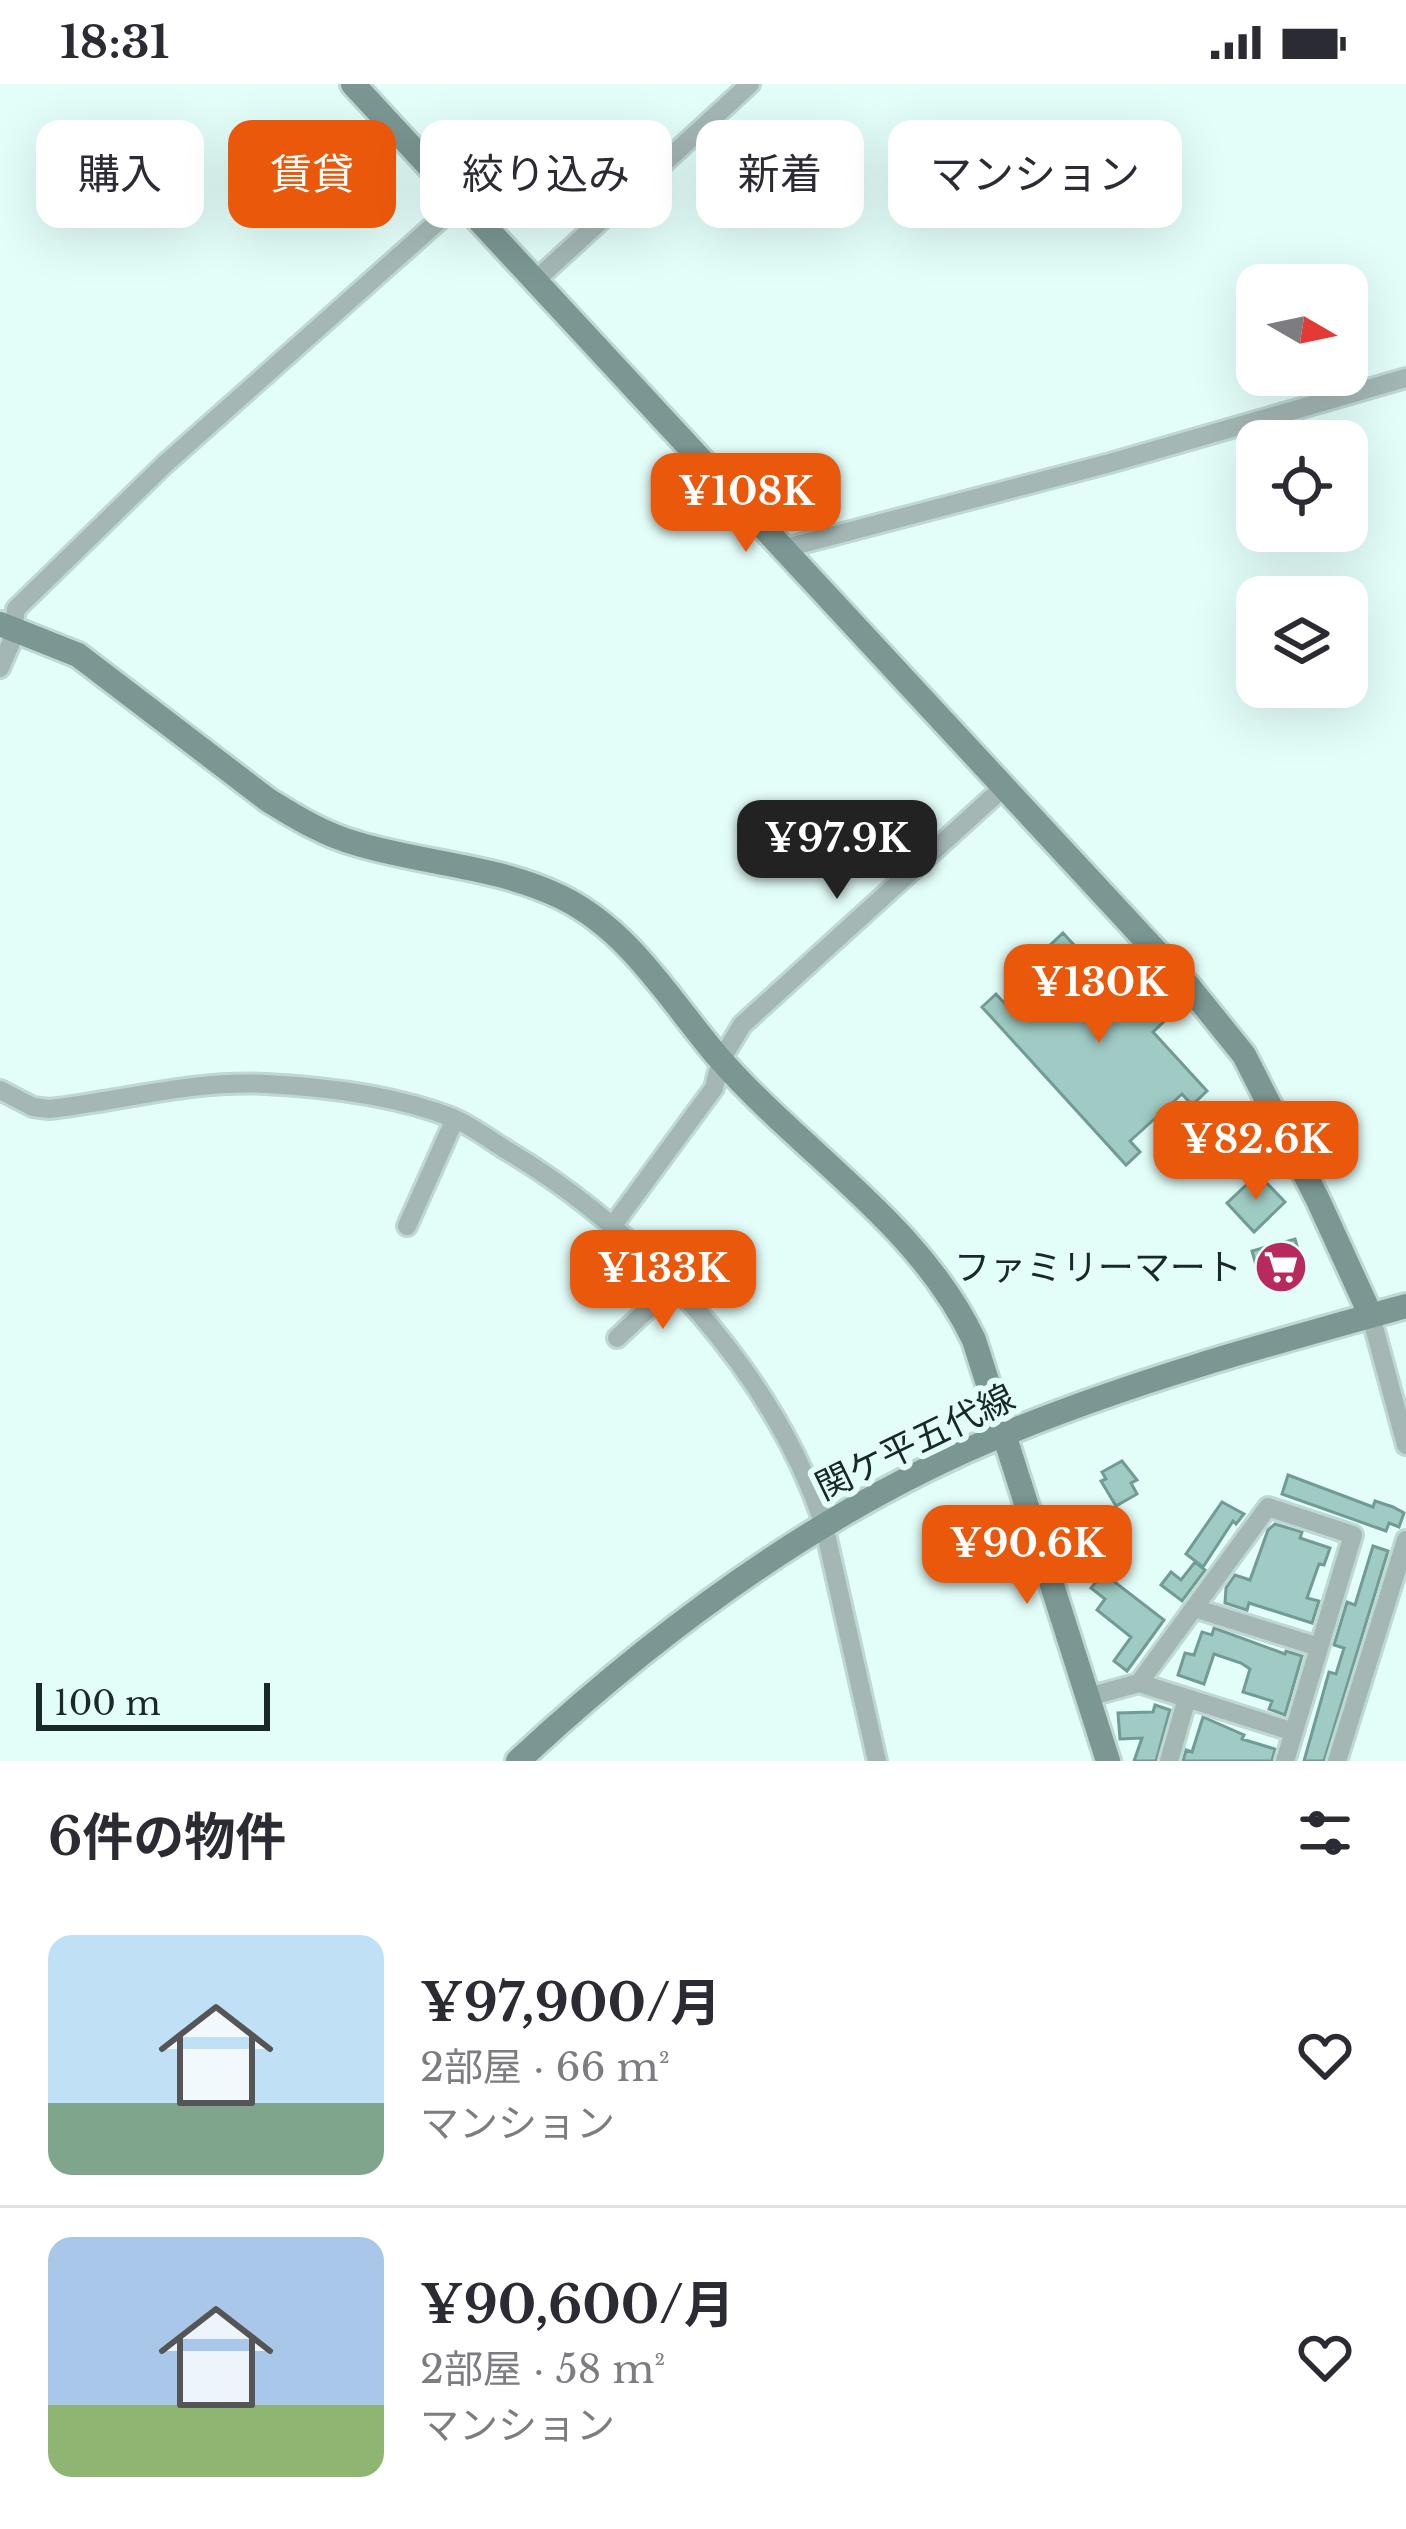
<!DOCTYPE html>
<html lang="ja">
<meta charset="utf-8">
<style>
:root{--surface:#fff;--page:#f2f2f3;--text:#2b2b33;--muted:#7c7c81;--line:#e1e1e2;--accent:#ea580c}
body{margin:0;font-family:"Libre Baskerville","Noto Sans JP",serif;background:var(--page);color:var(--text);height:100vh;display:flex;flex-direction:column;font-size:45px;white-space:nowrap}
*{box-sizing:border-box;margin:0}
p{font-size:39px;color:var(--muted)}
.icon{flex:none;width:66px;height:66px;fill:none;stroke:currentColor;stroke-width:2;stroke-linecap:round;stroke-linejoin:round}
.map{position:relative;height:1677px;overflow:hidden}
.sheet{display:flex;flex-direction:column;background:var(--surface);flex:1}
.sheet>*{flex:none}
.top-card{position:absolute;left:36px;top:36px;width:1335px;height:108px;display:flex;gap:24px}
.needle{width:78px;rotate:99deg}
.fabs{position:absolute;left:1236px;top:180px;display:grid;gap:24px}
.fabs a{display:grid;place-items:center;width:132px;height:132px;border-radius:24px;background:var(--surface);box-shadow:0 12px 48px #0002;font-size:60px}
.scale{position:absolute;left:36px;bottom:30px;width:234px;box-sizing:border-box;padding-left:12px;border:6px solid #182927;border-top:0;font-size:33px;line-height:42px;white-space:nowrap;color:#182927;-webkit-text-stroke:9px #e3fef9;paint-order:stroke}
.price{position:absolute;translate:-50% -102px;padding:0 27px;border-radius:24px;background:var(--accent);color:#fff;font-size:39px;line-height:78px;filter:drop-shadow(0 3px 6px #0008)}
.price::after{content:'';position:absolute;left:50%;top:72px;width:36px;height:27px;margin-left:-18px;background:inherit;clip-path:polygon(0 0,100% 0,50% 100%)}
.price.selected{background:#222;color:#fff}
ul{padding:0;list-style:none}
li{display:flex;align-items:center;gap:36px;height:300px;padding:0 48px}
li+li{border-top:3px solid var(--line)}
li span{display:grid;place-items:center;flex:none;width:336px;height:240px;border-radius:24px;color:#555}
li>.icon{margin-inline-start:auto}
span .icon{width:144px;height:144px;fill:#fffc;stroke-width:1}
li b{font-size:51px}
h2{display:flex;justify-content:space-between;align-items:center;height:144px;padding:0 48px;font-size:51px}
.chip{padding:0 42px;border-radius:24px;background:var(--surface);box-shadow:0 12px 48px #0002;font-size:42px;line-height:108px}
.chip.selected{background:var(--accent);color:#fff}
.status{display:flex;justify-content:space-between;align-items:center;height:84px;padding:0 60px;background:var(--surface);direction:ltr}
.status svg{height:33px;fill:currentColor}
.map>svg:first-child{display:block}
.building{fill:#9fcbc4;stroke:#719c95;stroke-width:3}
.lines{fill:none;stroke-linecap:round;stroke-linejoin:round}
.street-casing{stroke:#bed8d3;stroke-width:24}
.secondary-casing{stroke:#bed8d3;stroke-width:30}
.street{stroke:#a4b7b4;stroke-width:18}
.secondary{stroke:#7b9793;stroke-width:24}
.labels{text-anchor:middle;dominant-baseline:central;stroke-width:12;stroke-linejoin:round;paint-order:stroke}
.poi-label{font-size:36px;fill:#182927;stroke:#e3fef9;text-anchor:end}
.street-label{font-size:36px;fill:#182927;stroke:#e3fef9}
</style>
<div class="status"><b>18:31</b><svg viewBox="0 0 49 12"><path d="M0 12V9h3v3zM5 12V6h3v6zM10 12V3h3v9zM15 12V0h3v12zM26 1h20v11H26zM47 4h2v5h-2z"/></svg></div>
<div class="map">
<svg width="1406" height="1677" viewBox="0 0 1406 1677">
<rect width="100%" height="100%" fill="#e3fef9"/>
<path class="building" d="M 1063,849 L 1119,910 L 1142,890 L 1175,927 L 1153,948 L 1207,1007 L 1192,1021 L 1182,1010 L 1130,1057 L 1140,1068 L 1126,1081 L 982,923 L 996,910 L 1008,923 L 1059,875 L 1048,863 Z
M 1258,1090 L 1285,1118 L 1254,1148 L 1227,1119 Z
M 1295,1155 L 1303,1183 L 1260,1195 L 1252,1167 Z
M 1122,1377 L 1137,1396 L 1131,1399 L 1137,1410 L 1116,1422 L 1101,1397 L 1106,1395 L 1102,1388 Z
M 1288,1391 L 1373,1423 L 1375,1417 L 1393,1423 L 1404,1429 L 1399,1443 L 1389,1439 L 1386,1447 L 1282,1410 Z
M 1222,1418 L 1244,1430 L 1236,1440 L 1233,1437 L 1203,1483 L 1186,1470 Z
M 1275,1440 L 1302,1448 L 1300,1454 L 1330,1464 L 1324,1481 L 1319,1480 L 1307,1514 L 1319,1517 L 1312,1539 L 1249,1519 L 1247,1526 L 1225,1519 L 1226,1504 L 1235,1491 L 1250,1496 L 1268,1446 Z
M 1373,1462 L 1388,1467 L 1324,1677 L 1304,1677 L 1329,1588 L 1336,1590 L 1344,1564 L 1334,1561 L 1347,1518 L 1355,1521 Z
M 1195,1478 L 1205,1486 L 1182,1517 L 1161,1501 L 1171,1488 L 1181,1496 Z
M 1103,1489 L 1164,1536 L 1127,1587 L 1114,1577 L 1131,1553 L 1097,1526 L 1105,1515 L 1091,1504 Z
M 1214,1544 L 1285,1570 L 1286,1567 L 1302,1572 L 1285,1631 L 1269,1625 L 1272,1617 L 1243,1608 L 1250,1585 L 1241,1579 L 1214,1570 L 1204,1600 L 1178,1591 L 1185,1569 L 1194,1571 L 1202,1548 L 1212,1551 Z
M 1155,1621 L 1170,1626 L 1156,1677 L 1134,1677 L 1142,1654 L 1120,1655 L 1118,1629 L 1153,1628 Z
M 1203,1633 L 1244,1651 L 1242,1655 L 1275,1665 L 1272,1677 L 1183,1677 L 1186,1666 L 1192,1668 Z"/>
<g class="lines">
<g class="street-casing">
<path id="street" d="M 536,196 L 750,0
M 782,465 L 1110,379 L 1406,294
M 0,584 L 11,559 L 16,525 L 165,380 L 460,118
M 0,1006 L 33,1023 L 49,1025 C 121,1017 192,996 266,1000 C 325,1003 397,1012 453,1034 C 472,1042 490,1056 508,1067 C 643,1148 774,1289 824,1441 L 877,1677
M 614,1140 L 714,1004 L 721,976 L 742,941 L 1005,702
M 407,1142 L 455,1035
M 1371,1232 L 1406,1361
M 617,1254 L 672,1203
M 1194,1524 L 1319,1563
M 1139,1599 L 1268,1423 L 1353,1451 L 1285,1677
M 1088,1613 L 1139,1599 L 1294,1648
M 1169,1677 L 1187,1614
M 1337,1677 L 1406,1456"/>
</g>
<g class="secondary-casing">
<path id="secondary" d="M 353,0 L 1190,904 L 1244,971 L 1318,1116 L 1371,1232
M 0,540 L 78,571 L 268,716 C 297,734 325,751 358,760 C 425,780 497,782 561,813 C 631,847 670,917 719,974 C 802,1069 919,1140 974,1256 L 1108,1677
M 518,1677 C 661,1544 824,1423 1007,1349 C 1136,1296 1272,1259 1406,1222"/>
</g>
<use href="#street" class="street"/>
<use href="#secondary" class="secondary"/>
</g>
<defs>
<g id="supermarket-disc" transform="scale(2.7)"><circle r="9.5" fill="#b82a5d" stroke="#e3fef9"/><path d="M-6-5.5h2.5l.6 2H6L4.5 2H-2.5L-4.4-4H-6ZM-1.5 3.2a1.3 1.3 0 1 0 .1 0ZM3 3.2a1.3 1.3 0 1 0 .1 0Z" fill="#fff"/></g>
</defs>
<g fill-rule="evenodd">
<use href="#supermarket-disc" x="1281" y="1183"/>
</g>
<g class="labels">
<g class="poi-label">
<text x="1242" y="1183">ファミリーマート</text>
</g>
<g class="street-label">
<text transform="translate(915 1358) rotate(-26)">関ケ平五代線</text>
</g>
</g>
</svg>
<div class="fabs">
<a><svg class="needle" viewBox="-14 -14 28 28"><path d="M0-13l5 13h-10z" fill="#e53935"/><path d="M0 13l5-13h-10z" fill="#7c7c81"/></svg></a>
<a><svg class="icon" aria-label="locate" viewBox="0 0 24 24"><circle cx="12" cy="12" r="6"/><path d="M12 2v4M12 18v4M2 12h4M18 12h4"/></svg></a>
<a><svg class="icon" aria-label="layers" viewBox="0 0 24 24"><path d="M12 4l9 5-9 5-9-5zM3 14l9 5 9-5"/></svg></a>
</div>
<div class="scale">100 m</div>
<b class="price" style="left:746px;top:471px">¥108K</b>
<b class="price selected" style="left:837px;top:818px">¥97.9K</b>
<b class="price" style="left:1099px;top:962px">¥130K</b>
<b class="price" style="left:1256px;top:1119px">¥82.6K</b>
<b class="price" style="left:663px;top:1248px">¥133K</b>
<b class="price" style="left:1027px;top:1523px">¥90.6K</b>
<div class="top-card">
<a class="chip">購入</a>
<a class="chip selected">賃貸</a>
<a class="chip">絞り込み</a>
<a class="chip">新着</a>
<a class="chip">マンション</a>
</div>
</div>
<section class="sheet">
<h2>6件の物件<svg class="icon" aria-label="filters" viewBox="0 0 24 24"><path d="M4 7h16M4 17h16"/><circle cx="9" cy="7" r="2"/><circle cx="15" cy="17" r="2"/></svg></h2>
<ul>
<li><span style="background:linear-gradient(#bfe0f5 70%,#7fa58c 0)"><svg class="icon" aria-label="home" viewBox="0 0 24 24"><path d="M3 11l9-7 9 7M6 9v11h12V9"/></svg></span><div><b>¥97,900/月</b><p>2部屋 · 66 m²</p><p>マンション</p></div><svg class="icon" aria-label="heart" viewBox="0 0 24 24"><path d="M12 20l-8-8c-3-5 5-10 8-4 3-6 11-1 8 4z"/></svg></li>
<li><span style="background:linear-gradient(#a9c7e8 70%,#8fb573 0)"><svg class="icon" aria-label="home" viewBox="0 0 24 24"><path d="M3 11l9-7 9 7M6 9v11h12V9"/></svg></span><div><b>¥90,600/月</b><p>2部屋 · 58 m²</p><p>マンション</p></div><svg class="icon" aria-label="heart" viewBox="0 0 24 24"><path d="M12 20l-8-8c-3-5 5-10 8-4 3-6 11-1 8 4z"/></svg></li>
</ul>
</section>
